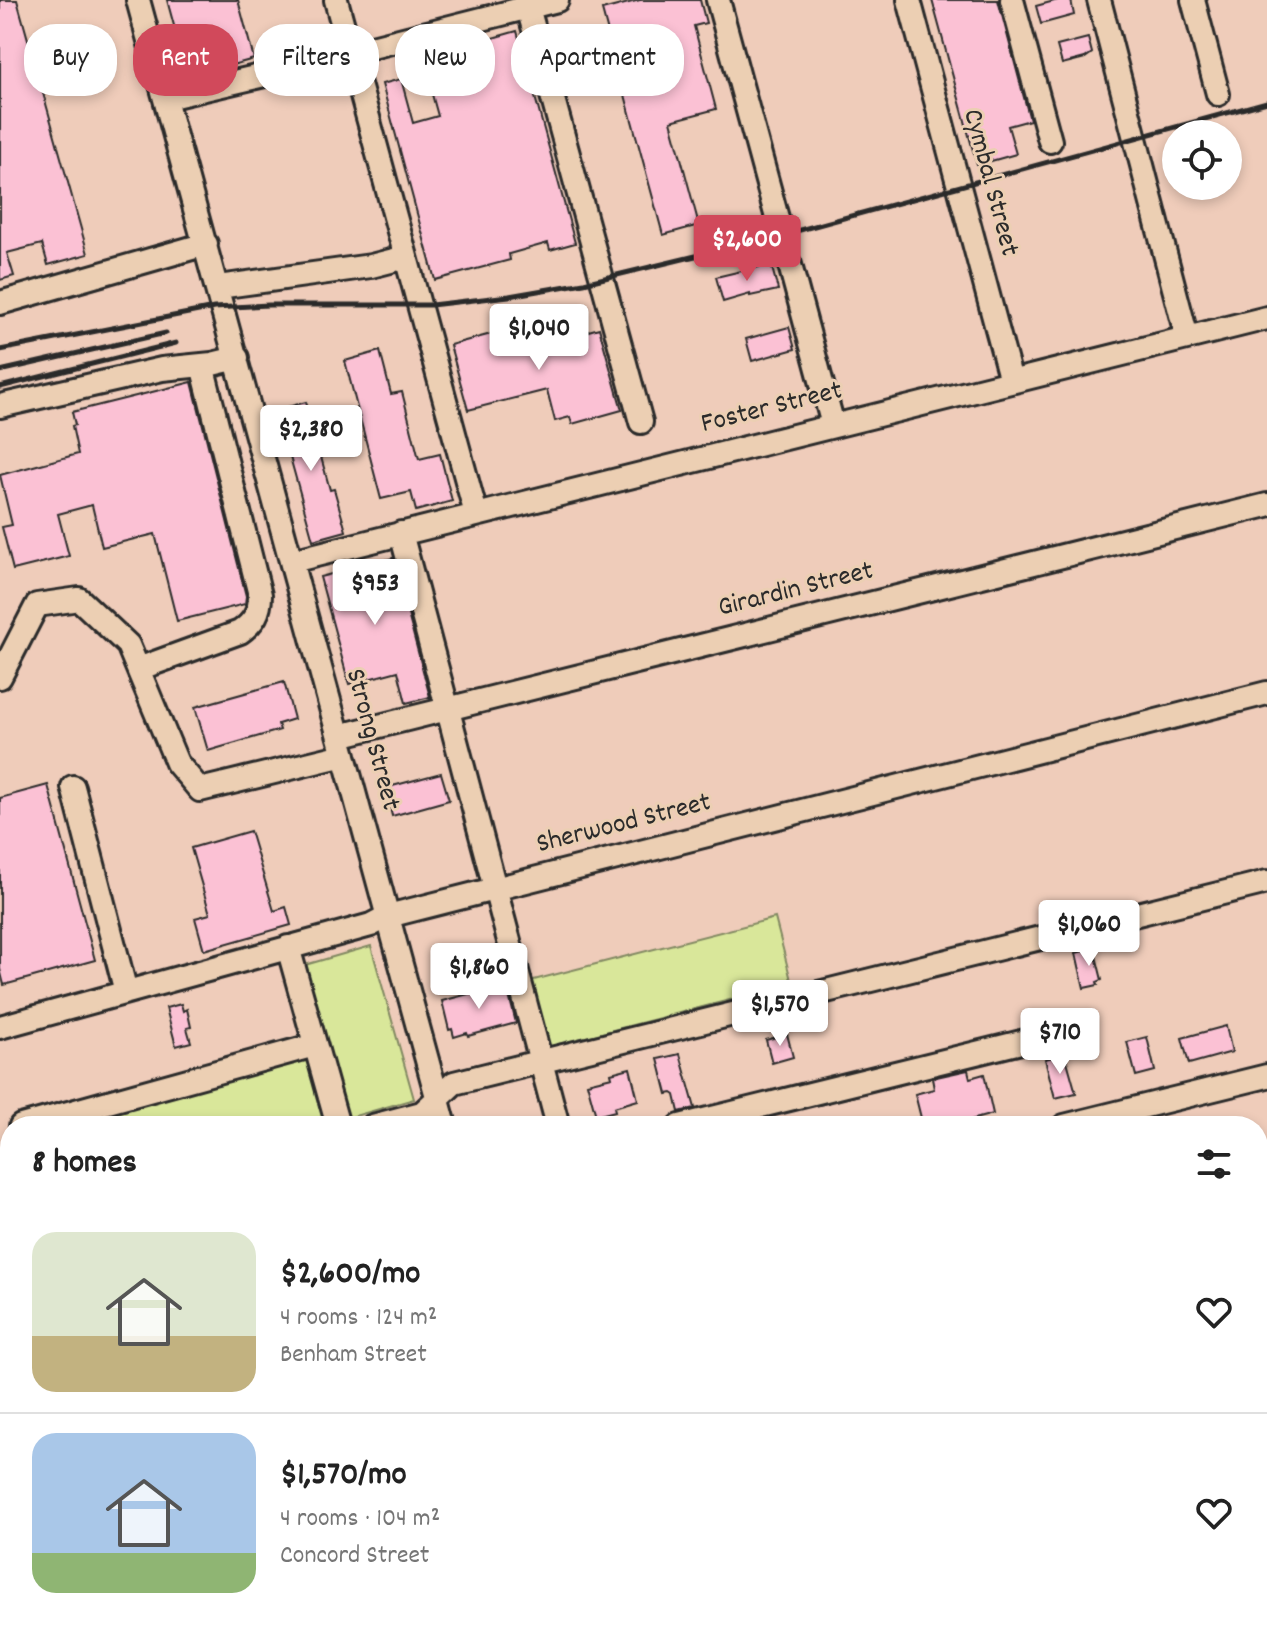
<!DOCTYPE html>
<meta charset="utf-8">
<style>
:root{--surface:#fff;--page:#f6f6f6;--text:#222;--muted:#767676;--line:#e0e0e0;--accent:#d1495b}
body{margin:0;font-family:Dekko,sans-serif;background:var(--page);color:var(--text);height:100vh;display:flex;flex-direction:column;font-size:30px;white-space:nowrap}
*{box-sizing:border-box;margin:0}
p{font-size:26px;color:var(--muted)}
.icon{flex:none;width:44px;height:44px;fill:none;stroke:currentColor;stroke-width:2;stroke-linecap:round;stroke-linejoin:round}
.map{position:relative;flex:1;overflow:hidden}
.drawer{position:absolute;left:0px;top:1116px;width:1268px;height:514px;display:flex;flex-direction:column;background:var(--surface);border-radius:32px 32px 0 0;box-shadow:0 4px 12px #0003}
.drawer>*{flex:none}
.guide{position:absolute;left:24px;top:24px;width:800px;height:72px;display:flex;gap:16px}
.tools{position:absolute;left:1162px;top:120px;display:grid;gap:16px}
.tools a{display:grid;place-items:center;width:80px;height:80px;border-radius:50%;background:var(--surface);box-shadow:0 4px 12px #0003;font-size:40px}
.price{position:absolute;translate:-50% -68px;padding:0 18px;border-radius:8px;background:#fff;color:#222;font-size:26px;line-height:52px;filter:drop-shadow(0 2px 4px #0008)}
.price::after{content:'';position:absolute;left:50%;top:48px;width:24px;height:18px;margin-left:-12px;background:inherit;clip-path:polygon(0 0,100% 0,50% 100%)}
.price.active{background:var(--accent);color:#fff}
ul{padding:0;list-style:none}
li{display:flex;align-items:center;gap:24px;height:200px;padding:0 32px}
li+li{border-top:2px solid var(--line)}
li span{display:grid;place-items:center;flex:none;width:224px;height:160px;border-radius:24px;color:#555}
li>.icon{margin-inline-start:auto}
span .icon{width:96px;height:96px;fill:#fffc;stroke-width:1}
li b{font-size:34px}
h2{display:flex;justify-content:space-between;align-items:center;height:96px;padding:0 32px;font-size:34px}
.chip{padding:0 28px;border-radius:32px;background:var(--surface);box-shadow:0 4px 12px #0003;font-size:28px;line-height:72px}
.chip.active{background:var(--accent);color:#fff}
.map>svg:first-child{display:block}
.green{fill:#d9e79a;stroke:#828962;stroke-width:2}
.building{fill:#fbc1d4;stroke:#2b2b2b;stroke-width:2}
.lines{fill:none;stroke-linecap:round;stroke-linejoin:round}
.minor-casing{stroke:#2b2b2b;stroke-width:28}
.highway-casing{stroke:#2b2b2b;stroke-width:40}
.minor{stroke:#eccfb3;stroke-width:22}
.highway{stroke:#fce080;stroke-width:34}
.rail{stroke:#2b2b2b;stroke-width:5}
.labels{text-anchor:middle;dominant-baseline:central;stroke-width:6;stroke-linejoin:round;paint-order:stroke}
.street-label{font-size:28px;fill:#2b2b2b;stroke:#eccfb3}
</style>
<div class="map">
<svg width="1267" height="1629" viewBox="0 0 1267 1629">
<rect width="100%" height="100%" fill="#efccba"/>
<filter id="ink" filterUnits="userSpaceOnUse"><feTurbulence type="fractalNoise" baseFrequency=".0125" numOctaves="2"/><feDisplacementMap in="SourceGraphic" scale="16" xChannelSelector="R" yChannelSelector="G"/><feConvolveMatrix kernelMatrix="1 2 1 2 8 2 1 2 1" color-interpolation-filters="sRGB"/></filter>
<g filter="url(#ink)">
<path class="green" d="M 775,918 L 792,984 L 543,1048 L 526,982 Z
M 371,946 L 414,1099 L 341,1120 L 298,967 Z
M 309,1056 L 327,1121 L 310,1126 L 81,1126 L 79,1120 Z"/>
<path class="building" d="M 0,0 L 17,0 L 88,254 L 48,265 L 42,244 L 7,253 L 14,276 L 0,280 Z
M 167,0 L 238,0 L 254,59 L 188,77 Z
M 640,0 L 700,0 L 706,23 L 694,26 L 716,109 L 671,121 L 699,225 L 663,235 L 602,10 Z
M 932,0 L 998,0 L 1030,120 L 1008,126 L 1016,154 L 977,165 Z
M 1058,0 L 1071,0 L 1074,15 L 1041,24 L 1036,6 Z
M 517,31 L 575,243 L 550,250 L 548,243 L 509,254 L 510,260 L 435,280 L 382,84 L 401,79 L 413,123 L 438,116 L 422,58 Z
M 1088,38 L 1092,53 L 1085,58 L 1062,64 L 1057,46 Z
M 771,264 L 778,290 L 750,296 L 750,294 L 723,302 L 716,277 Z
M 529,324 L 535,346 L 599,328 L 622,410 L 572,424 L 570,417 L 555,421 L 547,390 L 468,410 L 450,345 Z
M 789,327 L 795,349 L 752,361 L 746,339 Z
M 380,351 L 391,394 L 402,392 L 419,459 L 440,454 L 452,501 L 416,511 L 411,492 L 381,499 L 345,361 Z
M 192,382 L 246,596 L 245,604 L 177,621 L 155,534 L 102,547 L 92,505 L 58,514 L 69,556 L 13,570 L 2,527 L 12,525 L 0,475 L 78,454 L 72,426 L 75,425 L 72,412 Z
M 306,402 L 330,490 L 334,489 L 346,531 L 313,540 L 277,410 Z
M 393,558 L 430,697 L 406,703 L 398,671 L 349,684 L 320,577 Z
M 284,682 L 294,719 L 278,724 L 280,730 L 208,751 L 195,707 Z
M 441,773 L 449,800 L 392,816 L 385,788 Z
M 48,785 L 95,960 L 4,985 L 0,969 L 0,798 Z
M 250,831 L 274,911 L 286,907 L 291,925 L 204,950 L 195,918 L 210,914 L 191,848 Z
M 1094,948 L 1102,980 L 1097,982 L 1098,985 L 1084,988 L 1076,953 Z
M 506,984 L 516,1023 L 468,1036 L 467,1033 L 454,1037 L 452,1029 L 449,1030 L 442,1001 Z
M 181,1004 L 183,1011 L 187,1009 L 191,1027 L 187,1028 L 191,1042 L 176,1046 L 166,1008 Z
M 1226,1026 L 1232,1052 L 1189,1064 L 1182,1038 Z
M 787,1034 L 793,1057 L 772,1063 L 766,1040 Z
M 1147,1037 L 1155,1071 L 1136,1076 L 1127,1042 Z
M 680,1054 L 695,1108 L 679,1112 L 675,1095 L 672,1093 L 667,1094 L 658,1059 Z
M 1065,1054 L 1076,1093 L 1055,1098 L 1045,1059 Z
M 630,1068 L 638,1100 L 614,1107 L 615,1111 L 596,1116 L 587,1083 L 612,1077 L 611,1073 Z
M 968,1070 L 970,1078 L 984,1074 L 993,1114 L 949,1126 L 923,1126 L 915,1094 L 934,1089 L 932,1078 Z"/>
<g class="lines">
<g class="minor-casing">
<path id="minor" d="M 138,0 L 445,1126
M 336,0 L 476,514
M 526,0 L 641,422
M 718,0 L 777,218
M 909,0 L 1011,381
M 1012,0 L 1050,141
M 1099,0 L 1187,338
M 1193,0 L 1218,94
M 166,98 L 346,56 L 356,51 L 557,0
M 790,265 L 833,425
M 218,287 L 371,266 L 406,257
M 0,303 L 206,244
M 0,406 L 162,369 L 212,364 L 237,358
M 401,533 L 558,1126
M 292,561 L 1267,318
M 138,669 L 240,632 C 254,622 260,612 260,595 L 202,365
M 0,677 L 37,605 L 79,599 L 128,645 L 177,763 L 200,790 L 344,755
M 339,736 L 1267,505
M 73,787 L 126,992
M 288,947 L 338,1126
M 0,1027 L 371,925 L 388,916 L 1267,693
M 21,1126 L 315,1045
M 373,1126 L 422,1113 L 454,1083 L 1267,882
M 680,1126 L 1082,1027
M 1064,1126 L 1267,1076
M 1258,1173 L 1267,1170
M 1258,1268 L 1267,1265
M 0,1308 L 10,1289
M 0,1341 L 10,1349
M 1258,1372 L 1267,1370
M 1258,1467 L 1267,1465
M 0,1602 L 10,1610
M 24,1620 L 35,1629
M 285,1620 L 293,1629
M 917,1620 L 933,1629
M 400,1629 L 405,1620
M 514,1629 L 519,1620
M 629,1629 L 635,1620
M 747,1629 L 752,1620"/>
</g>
<g class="highway-casing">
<path id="highway" d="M 0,1469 L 10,1477
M 0,1507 L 10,1514
M 139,1620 L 148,1629
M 181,1620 L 190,1629"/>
</g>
<use href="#minor" class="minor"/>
<use href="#highway" class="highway"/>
<path class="rail" d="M 0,350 L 214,308 L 269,305 L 431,305 L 509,296 L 584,283 L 778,236 L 1267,102
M 0,371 L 166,333
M 0,387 L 176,343"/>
</g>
</g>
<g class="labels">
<g class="street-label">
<text transform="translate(989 183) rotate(75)">Cymbal Street</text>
<text transform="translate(772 409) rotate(-14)">Foster Street</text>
<text transform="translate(796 591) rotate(-14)">Girardin Street</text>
<text transform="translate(371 740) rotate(75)">Strong Street</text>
<text transform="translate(624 825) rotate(-14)">Sherwood Street</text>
</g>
</g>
</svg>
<div class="tools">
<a><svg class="icon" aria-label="locate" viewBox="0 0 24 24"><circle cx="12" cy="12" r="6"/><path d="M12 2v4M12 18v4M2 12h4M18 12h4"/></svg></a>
</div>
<b class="price active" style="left:747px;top:283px">$2,600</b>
<b class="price" style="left:539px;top:372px">$1,040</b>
<b class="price" style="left:311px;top:473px">$2,380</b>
<b class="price" style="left:375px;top:627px">$953</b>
<b class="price" style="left:1089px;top:968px">$1,060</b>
<b class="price" style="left:479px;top:1011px">$1,860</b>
<b class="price" style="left:780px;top:1048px">$1,570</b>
<b class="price" style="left:1060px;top:1076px">$710</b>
<div class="guide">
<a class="chip">Buy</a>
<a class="chip active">Rent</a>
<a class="chip">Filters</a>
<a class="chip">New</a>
<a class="chip">Apartment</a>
</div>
<section class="drawer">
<h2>8 homes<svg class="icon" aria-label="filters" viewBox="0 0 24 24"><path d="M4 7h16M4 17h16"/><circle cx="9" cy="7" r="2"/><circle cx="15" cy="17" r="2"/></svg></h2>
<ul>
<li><span style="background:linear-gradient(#dfe7d0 65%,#c2b280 0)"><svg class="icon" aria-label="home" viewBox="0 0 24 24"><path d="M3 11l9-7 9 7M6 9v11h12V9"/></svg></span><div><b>$2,600/mo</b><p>4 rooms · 124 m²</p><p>Benham Street</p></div><svg class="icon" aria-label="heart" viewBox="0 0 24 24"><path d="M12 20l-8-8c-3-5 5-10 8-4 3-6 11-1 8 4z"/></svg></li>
<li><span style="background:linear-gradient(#a9c7e8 75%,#8fb573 0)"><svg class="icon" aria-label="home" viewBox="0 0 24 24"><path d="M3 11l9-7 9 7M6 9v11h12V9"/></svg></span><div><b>$1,570/mo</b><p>4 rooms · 104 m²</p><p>Concord Street</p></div><svg class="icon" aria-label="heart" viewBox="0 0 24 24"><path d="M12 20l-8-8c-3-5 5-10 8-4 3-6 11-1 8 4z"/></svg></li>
</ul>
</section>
</div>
